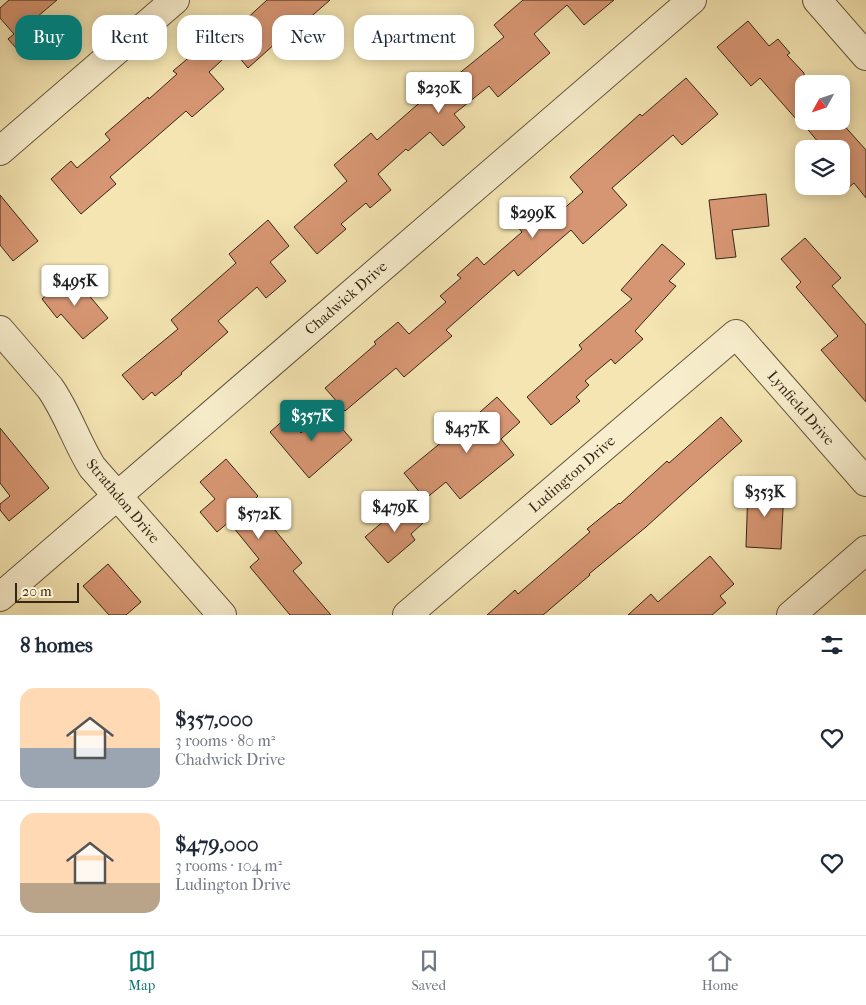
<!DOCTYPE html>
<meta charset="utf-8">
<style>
:root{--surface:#fff;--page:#f6f6f7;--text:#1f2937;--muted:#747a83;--line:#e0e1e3;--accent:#0f766e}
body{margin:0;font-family:"IM FELL French Canon",serif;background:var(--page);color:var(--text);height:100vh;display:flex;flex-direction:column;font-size:19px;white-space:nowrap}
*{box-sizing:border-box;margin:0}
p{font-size:16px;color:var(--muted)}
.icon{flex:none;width:28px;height:28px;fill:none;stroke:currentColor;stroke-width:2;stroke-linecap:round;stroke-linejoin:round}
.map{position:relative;height:615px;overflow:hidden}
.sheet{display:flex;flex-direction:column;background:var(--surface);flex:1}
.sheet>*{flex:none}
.top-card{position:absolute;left:15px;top:15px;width:500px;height:45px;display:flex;gap:10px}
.needle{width:32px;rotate:230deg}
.controls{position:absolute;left:795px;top:75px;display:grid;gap:10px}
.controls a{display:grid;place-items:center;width:55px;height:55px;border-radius:10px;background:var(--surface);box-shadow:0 2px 12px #0003;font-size:25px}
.scale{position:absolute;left:15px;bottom:12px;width:64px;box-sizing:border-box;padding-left:5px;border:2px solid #362615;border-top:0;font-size:14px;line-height:18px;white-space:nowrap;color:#362615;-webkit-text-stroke:4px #f8eecd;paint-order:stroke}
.price{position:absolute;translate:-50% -42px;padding:0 11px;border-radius:5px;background:#fff;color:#222;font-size:16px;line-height:32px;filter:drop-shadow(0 1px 2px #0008)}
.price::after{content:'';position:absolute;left:50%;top:30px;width:15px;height:11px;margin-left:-8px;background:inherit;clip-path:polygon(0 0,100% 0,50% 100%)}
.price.active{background:var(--accent);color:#fff}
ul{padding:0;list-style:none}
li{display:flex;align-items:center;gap:15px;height:125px;padding:0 20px}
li+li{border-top:1px solid var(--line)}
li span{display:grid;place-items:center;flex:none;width:140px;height:100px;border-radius:15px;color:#555}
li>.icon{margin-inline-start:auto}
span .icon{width:60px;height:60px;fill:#fffc;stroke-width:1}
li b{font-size:21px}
h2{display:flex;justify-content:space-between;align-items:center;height:60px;padding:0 20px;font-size:21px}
.tag{padding:0 18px;border-radius:15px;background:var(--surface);box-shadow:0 2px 12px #0003;font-size:18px;line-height:45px}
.tag.active{background:var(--accent);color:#fff}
.tab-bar{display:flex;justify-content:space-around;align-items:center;height:70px;border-top:1px solid var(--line);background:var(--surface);font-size:14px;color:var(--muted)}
.tab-bar a{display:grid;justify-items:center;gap:2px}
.tab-bar .active{color:var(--accent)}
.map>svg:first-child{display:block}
.building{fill:#d79673;stroke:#362615}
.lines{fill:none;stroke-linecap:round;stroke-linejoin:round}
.minor-casing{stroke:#66563c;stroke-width:30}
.minor{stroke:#f8eecd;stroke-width:28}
.labels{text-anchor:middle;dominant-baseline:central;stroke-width:4;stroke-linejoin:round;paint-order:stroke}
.street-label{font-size:15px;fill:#362615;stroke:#f8eecd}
</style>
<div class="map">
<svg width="866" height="615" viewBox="0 0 866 615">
<rect width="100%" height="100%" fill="#f4e5b2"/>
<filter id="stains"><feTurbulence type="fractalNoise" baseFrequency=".004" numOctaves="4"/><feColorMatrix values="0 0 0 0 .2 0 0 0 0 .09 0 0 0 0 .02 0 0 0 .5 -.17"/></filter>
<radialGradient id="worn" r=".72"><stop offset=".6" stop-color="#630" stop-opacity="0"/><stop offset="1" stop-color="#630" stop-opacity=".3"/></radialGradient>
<path class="building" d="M 9,0 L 57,0 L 30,23 L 45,40 L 25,58 L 8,39 L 14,34 L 0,18 L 0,8 Z
M 267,0 L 330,0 L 299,27 L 297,24 L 248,68 L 233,50 L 209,72 L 224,89 L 192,117 L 186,111 L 110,177 L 116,184 L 81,214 L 51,179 L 71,161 L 77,168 L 110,140 L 105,134 L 148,97 L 149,99 L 177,74 L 173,71 L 238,16 L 243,22 Z
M 523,0 L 614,0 L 584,25 L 567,5 L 534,34 L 550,53 L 498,97 L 489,86 L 454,114 L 465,127 L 443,146 L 430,132 L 408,151 L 406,149 L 378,174 L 391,190 L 370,208 L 366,203 L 341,224 L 346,229 L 317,254 L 294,227 L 347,181 L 334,165 L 371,133 L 377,140 L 433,91 L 435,93 L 504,37 L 494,25 Z
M 748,21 L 769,46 L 778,39 L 790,53 L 787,55 L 804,73 L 804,121 L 840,121 L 866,150 L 866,198 L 854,183 L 841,194 L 841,149 L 824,149 L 804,125 L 804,128 L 760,78 L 751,86 L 717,47 Z
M 686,78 L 718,114 L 682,145 L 673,135 L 612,188 L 627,205 L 583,244 L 571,230 L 518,276 L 514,270 L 446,330 L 452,336 L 404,377 L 396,368 L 345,411 L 325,388 L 376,344 L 374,342 L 398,322 L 409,334 L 446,302 L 440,296 L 461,278 L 457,275 L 477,257 L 484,265 L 522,232 L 517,226 L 533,212 L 545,225 L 583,192 L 570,177 L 640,114 L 642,116 Z
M 766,194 L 769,226 L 732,230 L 736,257 L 716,259 L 709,200 Z
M 0,195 L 38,241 L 13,261 L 0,245 Z
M 268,220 L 289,246 L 270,262 L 286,281 L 266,298 L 257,287 L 218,321 L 228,332 L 181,373 L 182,374 L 155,396 L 152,392 L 143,400 L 122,375 L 178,329 L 171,320 L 236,263 L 229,254 Z
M 805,238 L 841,278 L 832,286 L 866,325 L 866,402 L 821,350 L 838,336 L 796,287 L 801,282 L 781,259 Z
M 662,244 L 685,264 L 669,281 L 676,286 L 635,331 L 643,339 L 615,364 L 611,359 L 585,381 L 589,385 L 576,397 L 580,401 L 551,425 L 527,397 L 582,349 L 579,345 L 632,299 L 621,290 Z
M 71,274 L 108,318 L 83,339 L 61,314 L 57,318 L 42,299 Z
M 497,397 L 520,422 L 501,439 L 514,455 L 460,499 L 446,482 L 425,499 L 404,473 L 443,441 L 445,443 Z
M 327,411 L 352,440 L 309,478 L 270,432 L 287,417 L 301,433 Z
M 721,417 L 742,441 L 690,487 L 646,527 L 589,574 L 590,575 L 543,615 L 487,615 L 515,590 L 518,594 L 590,532 L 587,529 L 619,503 L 620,504 L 667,461 L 669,463 Z
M 0,428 L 49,488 L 9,521 L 0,510 L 0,504 L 10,496 L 0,483 Z
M 226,459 L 258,496 L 252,502 L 302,563 L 293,571 L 331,615 L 290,615 L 250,567 L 259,559 L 229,522 L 217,532 L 200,512 L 215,499 L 200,482 Z
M 748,488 L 784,489 L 781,549 L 746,547 Z
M 405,503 L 423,523 L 411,534 L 415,540 L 388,563 L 365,537 Z
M 710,556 L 734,584 L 720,596 L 726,603 L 712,615 L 628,615 L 651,594 L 658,602 Z
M 108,564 L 141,602 L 126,615 L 109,615 L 83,586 Z"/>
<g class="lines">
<g class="minor-casing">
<path id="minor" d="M 817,0 L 866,56
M 0,151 L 175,0
M 0,330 L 50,388 C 67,412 76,441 92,467 L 222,615
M 0,597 L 692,0
M 407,615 L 736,334 L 866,482
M 791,615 L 866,550"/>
</g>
<use href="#minor" class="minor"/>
</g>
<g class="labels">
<g class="street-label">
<text transform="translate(346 298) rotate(-41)">Chadwick Drive</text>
<text transform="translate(801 408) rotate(49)">Lynfield Drive</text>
<text transform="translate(572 474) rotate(-41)">Ludington Drive</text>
<text transform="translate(123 501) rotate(50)">Strathdon Drive</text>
</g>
</g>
<rect width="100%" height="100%" filter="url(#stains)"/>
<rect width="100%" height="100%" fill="url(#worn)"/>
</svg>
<div class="controls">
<a><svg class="needle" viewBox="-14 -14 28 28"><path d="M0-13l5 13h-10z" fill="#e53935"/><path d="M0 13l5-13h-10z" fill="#747a83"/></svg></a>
<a><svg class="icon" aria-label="layers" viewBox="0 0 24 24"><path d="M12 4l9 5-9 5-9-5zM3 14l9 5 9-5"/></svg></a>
</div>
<div class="scale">20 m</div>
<b class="price" style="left:439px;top:114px">$230K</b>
<b class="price" style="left:533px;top:239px">$299K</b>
<b class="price" style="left:75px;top:307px">$495K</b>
<b class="price active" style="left:312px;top:442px">$357K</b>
<b class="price" style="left:467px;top:454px">$437K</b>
<b class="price" style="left:765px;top:518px">$353K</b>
<b class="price" style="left:395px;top:533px">$479K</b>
<b class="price" style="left:259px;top:540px">$572K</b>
<div class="top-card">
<a class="tag active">Buy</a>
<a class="tag">Rent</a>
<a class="tag">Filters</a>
<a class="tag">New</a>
<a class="tag">Apartment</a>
</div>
</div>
<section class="sheet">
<h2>8 homes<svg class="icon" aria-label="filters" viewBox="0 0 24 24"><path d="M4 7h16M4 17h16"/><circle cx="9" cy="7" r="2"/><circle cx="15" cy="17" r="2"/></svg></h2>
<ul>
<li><span style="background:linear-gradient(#ffd9b3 60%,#9aa5b1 0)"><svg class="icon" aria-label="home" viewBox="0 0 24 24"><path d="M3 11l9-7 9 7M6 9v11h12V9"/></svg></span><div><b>$357,000</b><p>3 rooms · 80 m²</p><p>Chadwick Drive</p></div><svg class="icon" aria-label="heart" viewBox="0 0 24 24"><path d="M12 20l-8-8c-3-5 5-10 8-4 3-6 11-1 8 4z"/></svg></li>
<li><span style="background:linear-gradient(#ffd9b3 70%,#b9a48a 0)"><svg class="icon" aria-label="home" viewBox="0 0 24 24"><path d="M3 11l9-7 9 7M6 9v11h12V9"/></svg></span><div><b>$479,000</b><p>3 rooms · 104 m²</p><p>Ludington Drive</p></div><svg class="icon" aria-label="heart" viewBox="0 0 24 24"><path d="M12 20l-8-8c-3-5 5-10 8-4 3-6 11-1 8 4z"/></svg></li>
</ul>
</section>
<nav class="tab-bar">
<a class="active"><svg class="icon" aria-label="map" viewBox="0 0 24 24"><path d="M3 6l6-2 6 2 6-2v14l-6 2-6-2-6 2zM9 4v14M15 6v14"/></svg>Map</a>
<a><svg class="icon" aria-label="saved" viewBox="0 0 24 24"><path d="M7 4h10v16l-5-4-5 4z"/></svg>Saved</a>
<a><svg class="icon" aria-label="home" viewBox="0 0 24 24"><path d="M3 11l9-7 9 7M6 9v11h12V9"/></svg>Home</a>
</nav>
